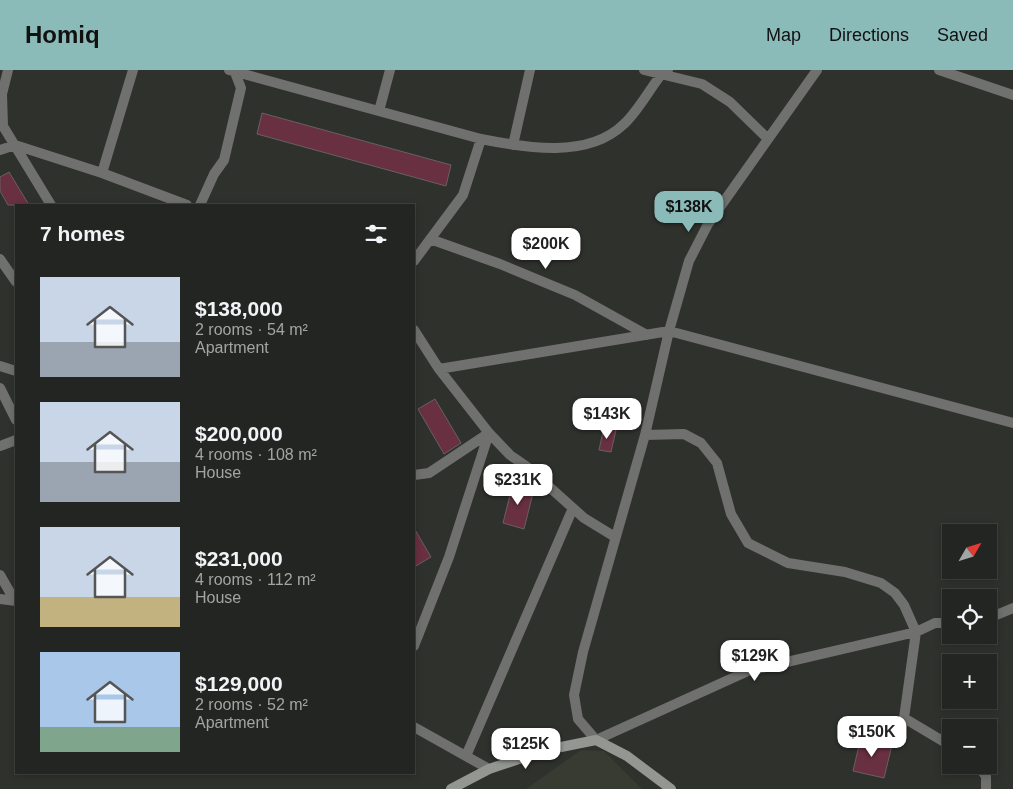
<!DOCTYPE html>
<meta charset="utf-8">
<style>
:root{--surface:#232522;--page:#2f312f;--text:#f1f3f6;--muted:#a3a5a5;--line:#404240;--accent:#8bbbb9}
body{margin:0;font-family:Helvetica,sans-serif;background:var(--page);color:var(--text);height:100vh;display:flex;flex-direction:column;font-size:19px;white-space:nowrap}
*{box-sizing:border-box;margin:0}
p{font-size:16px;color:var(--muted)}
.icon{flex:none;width:28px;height:28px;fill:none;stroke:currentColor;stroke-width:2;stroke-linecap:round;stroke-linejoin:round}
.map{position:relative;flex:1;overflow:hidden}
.drawer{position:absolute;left:15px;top:134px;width:400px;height:570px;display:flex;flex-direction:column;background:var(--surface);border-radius:0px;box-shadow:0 2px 8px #0003,0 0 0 1px var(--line)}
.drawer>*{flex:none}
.needle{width:32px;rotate:51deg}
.fabs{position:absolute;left:942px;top:454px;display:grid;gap:10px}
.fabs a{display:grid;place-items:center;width:55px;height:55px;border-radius:0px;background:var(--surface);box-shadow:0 2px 8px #0003,0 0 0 1px var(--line);font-size:25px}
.price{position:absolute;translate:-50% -42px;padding:0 11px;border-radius:10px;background:#fff;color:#222;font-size:16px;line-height:32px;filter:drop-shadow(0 1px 2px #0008)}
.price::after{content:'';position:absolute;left:50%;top:30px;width:15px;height:11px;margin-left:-8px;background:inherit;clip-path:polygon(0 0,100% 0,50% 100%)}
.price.on{background:var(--accent);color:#111}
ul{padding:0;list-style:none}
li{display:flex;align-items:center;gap:15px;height:125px;padding:0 25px}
li span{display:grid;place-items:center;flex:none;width:140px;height:100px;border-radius:0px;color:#555}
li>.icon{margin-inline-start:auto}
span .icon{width:60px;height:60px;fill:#fffc;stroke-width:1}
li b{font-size:21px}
h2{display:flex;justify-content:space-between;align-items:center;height:60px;padding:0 25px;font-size:21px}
header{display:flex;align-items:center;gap:30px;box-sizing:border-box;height:70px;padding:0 25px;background:var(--accent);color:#111}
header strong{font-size:24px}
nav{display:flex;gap:28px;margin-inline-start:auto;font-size:18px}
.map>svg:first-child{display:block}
.built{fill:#373b31}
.building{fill:#683040;stroke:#676162}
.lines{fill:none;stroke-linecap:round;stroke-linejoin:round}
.street{stroke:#70716f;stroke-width:10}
.secondary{stroke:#949692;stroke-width:10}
</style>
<header>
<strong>Homiq</strong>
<nav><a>Map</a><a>Directions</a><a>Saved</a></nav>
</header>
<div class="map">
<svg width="1013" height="719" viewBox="0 0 1013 719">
<rect width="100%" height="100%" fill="#2f312d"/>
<path class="built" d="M 581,680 L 604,681 L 642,719 L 526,719 Z"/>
<path class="building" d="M 262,43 L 451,95 L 446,116 L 257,64 Z
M 9,102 L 29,135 L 8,135 L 0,121 L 0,107 Z
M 435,329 L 461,373 L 444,384 L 418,339 Z
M 604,357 L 616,360 L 611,382 L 599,380 Z
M 513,413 L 534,419 L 524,459 L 503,453 Z
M 414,458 L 431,487 L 414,497 Z
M 861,667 L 892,675 L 884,708 L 853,701 Z"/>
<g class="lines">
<path class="street" d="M 8,0 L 2,24 L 3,56 L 51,135
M 229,0 L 481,69 C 526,78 588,89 624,54 C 638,41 649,20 661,5 L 668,0
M 644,0 L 702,14 L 730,32 L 768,69
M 817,0 L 708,154 L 689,191 L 669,261 L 645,365 L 583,582 L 574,625 L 578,649 L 596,670 L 748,601 L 916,562 L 935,553 L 951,553
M 939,0 L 1013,25
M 379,41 L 390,0
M 513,75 L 530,0
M 0,80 L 15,75 L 102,103 L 187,135
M 102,103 L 133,0
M 200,135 L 214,104 L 224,90 L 241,18 L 234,0
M 430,169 L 500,194 L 575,225 L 647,265
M 0,189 L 16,212
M 414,191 L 463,125 L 481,69
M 414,260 L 439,299 L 489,363 L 510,385 L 526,396 L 584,448 L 615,467
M 0,296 L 16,301
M 439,299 L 669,261 L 1013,353
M 0,318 L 16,350
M 645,365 L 684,364 L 701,373 L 717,393 L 731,444 L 748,473 L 788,493 L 845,502 L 881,513 L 895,523 L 904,535 L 916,562 L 904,648 L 951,676
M 0,376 L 16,370
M 414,405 L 429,403 L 489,363
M 0,505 L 15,531
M 0,529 L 16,531
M 989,548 L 1013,538
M 414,576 L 449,487 L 489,363
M 414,657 L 489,699
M 466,686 L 573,438
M 977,695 L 986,706 L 986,719"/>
<path class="secondary" d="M 451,719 L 489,699 L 546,680 L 596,670 L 627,686 L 671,719"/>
</g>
</svg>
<div class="fabs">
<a><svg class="needle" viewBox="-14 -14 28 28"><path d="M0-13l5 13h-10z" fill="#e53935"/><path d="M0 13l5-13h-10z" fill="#a3a5a5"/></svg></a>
<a><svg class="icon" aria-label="locate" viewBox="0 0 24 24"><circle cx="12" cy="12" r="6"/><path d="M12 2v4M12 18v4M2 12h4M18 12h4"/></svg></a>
<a>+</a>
<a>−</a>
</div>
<b class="price on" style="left:689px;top:163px">$138K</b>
<b class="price" style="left:546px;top:200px">$200K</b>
<b class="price" style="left:607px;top:370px">$143K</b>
<b class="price" style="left:518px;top:436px">$231K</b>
<b class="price" style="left:755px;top:612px">$129K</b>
<b class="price" style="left:872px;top:688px">$150K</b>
<b class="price" style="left:526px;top:700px">$125K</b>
<section class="drawer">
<h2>7 homes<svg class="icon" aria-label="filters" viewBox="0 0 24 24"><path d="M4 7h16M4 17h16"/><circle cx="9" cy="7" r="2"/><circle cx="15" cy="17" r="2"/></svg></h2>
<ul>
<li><span style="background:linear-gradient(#c9d6e8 65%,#9aa5b1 0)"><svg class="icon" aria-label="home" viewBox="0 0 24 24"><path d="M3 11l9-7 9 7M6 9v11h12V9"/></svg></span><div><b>$138,000</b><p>2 rooms · 54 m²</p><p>Apartment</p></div></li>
<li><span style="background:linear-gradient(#c9d6e8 60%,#9aa5b1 0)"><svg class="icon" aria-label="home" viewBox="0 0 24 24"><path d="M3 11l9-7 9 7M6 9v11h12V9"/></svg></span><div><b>$200,000</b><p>4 rooms · 108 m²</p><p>House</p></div></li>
<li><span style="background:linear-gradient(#c9d6e8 70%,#c2b280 0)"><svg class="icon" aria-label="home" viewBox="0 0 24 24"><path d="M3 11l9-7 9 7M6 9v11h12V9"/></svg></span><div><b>$231,000</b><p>4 rooms · 112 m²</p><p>House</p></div></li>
<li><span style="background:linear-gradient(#a9c7e8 75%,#7fa58c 0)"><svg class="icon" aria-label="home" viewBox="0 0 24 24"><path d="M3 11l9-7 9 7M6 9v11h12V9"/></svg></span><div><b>$129,000</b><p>2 rooms · 52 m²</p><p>Apartment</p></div></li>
</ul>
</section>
</div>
